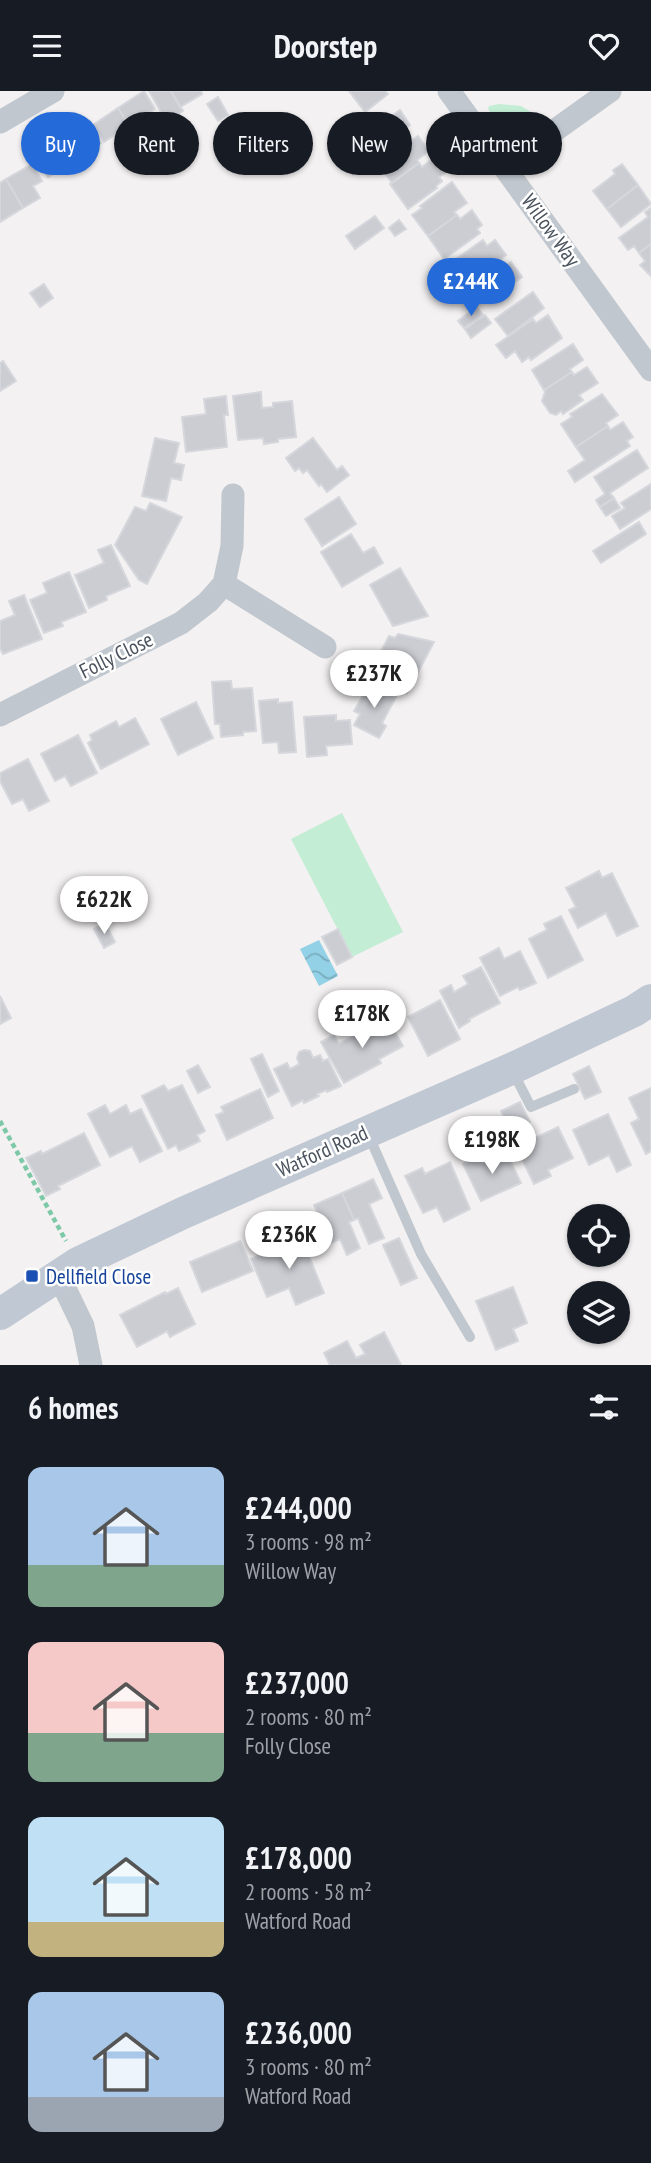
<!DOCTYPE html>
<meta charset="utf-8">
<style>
:root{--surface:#171b24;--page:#20242c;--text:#f1f3f6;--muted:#9ea1a6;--accent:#256ad9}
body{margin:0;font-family:"PT Sans Narrow",sans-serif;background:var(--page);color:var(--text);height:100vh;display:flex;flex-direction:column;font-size:26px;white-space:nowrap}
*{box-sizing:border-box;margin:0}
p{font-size:23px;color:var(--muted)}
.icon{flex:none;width:38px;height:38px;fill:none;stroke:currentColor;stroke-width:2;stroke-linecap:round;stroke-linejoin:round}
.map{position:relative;height:1274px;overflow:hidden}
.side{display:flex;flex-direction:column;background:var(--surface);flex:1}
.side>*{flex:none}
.top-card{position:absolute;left:21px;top:21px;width:609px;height:63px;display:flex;gap:14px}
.buttons{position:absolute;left:567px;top:1113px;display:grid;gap:14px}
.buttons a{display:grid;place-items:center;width:63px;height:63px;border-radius:50%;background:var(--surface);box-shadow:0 2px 5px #0004;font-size:35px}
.price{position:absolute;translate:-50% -60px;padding:0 16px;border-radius:24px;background:#fff;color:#222;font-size:23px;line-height:46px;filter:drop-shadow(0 2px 4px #0008)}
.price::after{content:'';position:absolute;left:50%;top:42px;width:21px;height:16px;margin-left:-10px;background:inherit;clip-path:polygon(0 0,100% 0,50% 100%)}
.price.current{background:var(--accent);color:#fff}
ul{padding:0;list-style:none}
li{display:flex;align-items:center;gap:21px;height:175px;padding:0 28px}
li span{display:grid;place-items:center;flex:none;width:196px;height:140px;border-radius:14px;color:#555}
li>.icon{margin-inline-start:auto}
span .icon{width:84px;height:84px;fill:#fffc;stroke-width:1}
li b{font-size:30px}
h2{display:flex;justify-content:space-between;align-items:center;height:84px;padding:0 28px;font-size:30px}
.tag{padding:0 24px;border-radius:32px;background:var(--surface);box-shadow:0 2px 5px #0004;font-size:24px;line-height:63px}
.tag.current{background:var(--accent);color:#fff}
header{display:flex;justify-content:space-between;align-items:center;height:91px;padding:0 28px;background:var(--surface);font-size:32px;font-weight:700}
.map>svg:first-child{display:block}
.green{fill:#c3edd5}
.water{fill:url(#water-waves)}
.building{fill:#cbcdd3;stroke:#d5d7dc;stroke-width:2}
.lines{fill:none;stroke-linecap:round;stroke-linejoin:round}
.path{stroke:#7dc9a7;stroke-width:4.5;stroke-dasharray:5 3.5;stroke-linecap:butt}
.service{stroke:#c0c7ce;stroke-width:10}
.minor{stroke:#c0c7ce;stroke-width:23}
.secondary{stroke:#c0c8d3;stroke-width:32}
.transit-dot{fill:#1a4fb4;stroke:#fff;stroke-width:2.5}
.labels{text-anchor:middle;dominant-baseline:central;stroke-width:5;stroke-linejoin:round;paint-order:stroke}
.street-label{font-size:21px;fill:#4a535d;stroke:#fff}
.transit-label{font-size:21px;fill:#164399;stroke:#fff;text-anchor:start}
</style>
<header><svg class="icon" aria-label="menu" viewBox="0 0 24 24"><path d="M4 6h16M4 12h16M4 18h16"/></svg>Doorstep<svg class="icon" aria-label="heart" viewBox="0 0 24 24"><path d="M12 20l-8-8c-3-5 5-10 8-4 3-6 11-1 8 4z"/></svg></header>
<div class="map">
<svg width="651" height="1274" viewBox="0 0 651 1274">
<defs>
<pattern id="water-waves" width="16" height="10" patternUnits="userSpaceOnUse" patternTransform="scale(1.75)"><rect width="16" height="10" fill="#93d1e7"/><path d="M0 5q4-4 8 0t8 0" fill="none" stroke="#7aacbe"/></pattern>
</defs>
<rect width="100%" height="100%" fill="#f3f1f1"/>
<path class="green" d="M 499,13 L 521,15 L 538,25 C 513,41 506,43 488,18 L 489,15 Z
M 342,722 L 403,841 L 352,866 L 291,748 Z"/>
<path class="water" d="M 319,849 L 338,885 L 319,895 L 300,858 Z"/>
<path class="building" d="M 144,0 L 155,18 L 129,34 L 118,17 Z
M 149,0 L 171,0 L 183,20 L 166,30 Z
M 171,0 L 201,0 L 202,3 L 180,16 Z
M 349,0 L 385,0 L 388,3 L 365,21 Z
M 218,6 L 228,24 L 218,30 L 207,13 Z
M 118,17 L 129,34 L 104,51 L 93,34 Z
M 400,19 L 410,34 L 379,57 L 364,37 L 383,23 L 388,28 Z
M 90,35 L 101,52 L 74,69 L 63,52 Z
M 418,45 L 429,60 L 417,69 L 419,72 L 392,92 L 377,71 L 390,61 L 393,64 Z
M 63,52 L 74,69 L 48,86 L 37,69 Z
M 365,60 L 372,69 L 353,83 L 346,74 Z
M 434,67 L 445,82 L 439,86 L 442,90 L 436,95 L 437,97 L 408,118 L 390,93 L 419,72 L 422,76 Z
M 32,73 L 42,90 L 33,95 L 40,107 L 23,117 L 6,88 Z
M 622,73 L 638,94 L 607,118 L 593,100 L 615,83 L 613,79 Z
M 6,88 L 23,117 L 0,131 L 0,92 Z
M 452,91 L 467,112 L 454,121 L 457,124 L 428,145 L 412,124 L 422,117 L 420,115 Z
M 638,94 L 651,113 L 621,136 L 607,118 Z
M 651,117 L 651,153 L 639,162 L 634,155 L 628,159 L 619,147 L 648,126 L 645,121 Z
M 472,119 L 482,134 L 477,138 L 480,142 L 444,168 L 428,145 L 457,124 L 460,128 Z
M 375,125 L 384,137 L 355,158 L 346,145 Z
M 399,129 L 406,138 L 395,145 L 389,137 Z
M 483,149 L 487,155 L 495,149 L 506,164 L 494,173 L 496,177 L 476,191 L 471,185 L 462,191 L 449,173 Z
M 651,153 L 651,185 L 640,174 L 645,170 L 639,162 Z
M 511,171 L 522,186 L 490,209 L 484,201 L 474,208 L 467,198 L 496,177 L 498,180 Z
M 44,193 L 53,207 L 40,216 L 30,202 Z
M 533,201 L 544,217 L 508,245 L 495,228 Z
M 477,216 L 483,224 L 464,237 L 458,230 Z
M 485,224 L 491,232 L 471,247 L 465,238 Z
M 548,224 L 562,247 L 531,269 L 529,266 L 522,271 L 515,260 L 506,267 L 496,254 L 533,228 L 536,232 Z
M 573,253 L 583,269 L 570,278 L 572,281 L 544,299 L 532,279 Z
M 3,270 L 16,290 L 0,300 L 0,272 Z
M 587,276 L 598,292 L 579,304 L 583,309 L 563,323 L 561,320 L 556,324 L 550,322 L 542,310 L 546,298 L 572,281 L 574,284 Z
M 261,301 L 262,317 L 273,316 L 273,312 L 292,310 L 296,346 L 278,348 L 278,351 L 264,353 L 263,347 L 238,349 L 233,305 Z
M 602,303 L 618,324 L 606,332 L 608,335 L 576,356 L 561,333 L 572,326 L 570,323 Z
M 226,305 L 228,324 L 224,324 L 227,356 L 186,361 L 182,326 L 206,323 L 204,308 Z
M 623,331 L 633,346 L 627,350 L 630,355 L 575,391 L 568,380 L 585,369 L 576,356 L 608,335 L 610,339 Z
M 155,347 L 179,352 L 174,372 L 184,374 L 181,389 L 171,387 L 166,410 L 142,405 Z
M 313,347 L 337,379 L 342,375 L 349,384 L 327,401 L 321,393 L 319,395 L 307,379 L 303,382 L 299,377 L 295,380 L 286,367 Z
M 637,359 L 648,377 L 610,402 L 614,407 L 600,416 L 596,409 L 605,403 L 594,386 Z
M 651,393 L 651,418 L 620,438 L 612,425 L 625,417 L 621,412 Z
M 339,406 L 356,433 L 322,455 L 305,428 Z
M 614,407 L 620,417 L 606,425 L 600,416 Z
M 150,412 L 182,426 L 147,493 L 139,489 L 115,454 L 135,416 L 146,420 Z
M 639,431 L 646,443 L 601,472 L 593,460 Z
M 351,443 L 363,462 L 374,456 L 383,472 L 342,496 L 321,461 Z
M 111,454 L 130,495 L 106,505 L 107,509 L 89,517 L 75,484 L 104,472 L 98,459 Z
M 400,477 L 428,525 L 393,535 L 370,494 Z
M 69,481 L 86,521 L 61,531 L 63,535 L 44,542 L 30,509 L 47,502 L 43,492 Z
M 24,504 L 42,548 L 3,563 L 0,557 L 0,530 L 15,524 L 9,510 Z
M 398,543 L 434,551 L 407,602 L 371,580 L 389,545 L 395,547 Z
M 231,590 L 232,598 L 252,597 L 256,640 L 243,641 L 243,644 L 221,646 L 220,633 L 215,633 L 212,591 Z
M 370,592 L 396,606 L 382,632 L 386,635 L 379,647 L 354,634 L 360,623 L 354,620 Z
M 278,608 L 278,612 L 292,611 L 296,661 L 279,662 L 278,651 L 263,652 L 259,610 Z
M 196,611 L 213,647 L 178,664 L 161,628 Z
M 336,624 L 336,630 L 350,629 L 352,653 L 326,655 L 327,664 L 307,666 L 304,626 Z
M 135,627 L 149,653 L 101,678 L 88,652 L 92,649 L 90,644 L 116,630 L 119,636 Z
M 78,644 L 97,682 L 71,695 L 65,685 L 55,690 L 41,663 Z
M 28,668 L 49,710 L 29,720 L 23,708 L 12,713 L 0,690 L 0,682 Z
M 599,780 L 602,787 L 612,782 L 638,835 L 617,845 L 606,822 L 578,837 L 569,819 L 576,816 L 566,797 Z
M 561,825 L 583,869 L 548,887 L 529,848 L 547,839 L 544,833 Z
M 105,832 L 115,851 L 104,857 L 94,838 Z
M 338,838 L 352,866 L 337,874 L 322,846 Z
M 499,857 L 504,868 L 520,860 L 536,892 L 520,899 L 518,896 L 500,905 L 480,867 Z
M 481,876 L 500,912 L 469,928 L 470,930 L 459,937 L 440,900 L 451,894 L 454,901 L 468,893 L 463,885 Z
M 0,905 L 11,927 L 0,933 Z
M 440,909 L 460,948 L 428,965 L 408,926 Z
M 387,927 L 403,955 L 379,968 L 381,972 L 344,992 L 321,951 L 334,944 L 339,953 Z
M 304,959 L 310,960 L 313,967 L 320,964 L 323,970 L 328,968 L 341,995 L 327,1001 L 326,999 L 317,1003 L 319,1005 L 304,1012 L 303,1009 L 292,1015 L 274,978 L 287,972 L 290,978 L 299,973 L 297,967 L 299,961 Z
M 262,963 L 279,1000 L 268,1006 L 251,968 Z
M 198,974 L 210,996 L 198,1002 L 187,980 Z
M 589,975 L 601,1001 L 585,1008 L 573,983 Z
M 164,994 L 168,1000 L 182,994 L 205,1040 L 197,1044 L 200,1050 L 179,1060 L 176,1054 L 168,1058 L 142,1005 Z
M 651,997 L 651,1060 L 646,1063 L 631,1032 L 639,1028 L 629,1007 Z
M 260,998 L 273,1027 L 227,1049 L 216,1024 L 224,1021 L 221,1016 Z
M 520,1011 L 530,1031 L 510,1040 L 501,1020 Z
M 105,1014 L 110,1023 L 126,1014 L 130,1023 L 141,1018 L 162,1060 L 140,1071 L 132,1055 L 110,1066 L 88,1023 Z
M 608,1023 L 631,1074 L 617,1081 L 609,1064 L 589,1074 L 573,1039 Z
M 558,1036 L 573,1067 L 548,1079 L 551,1085 L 534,1093 L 516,1056 Z
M 84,1042 L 100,1074 L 58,1095 L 60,1098 L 46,1105 L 26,1067 L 41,1060 L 42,1063 Z
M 506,1061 L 521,1092 L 481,1110 L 463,1073 L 479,1065 L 482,1072 Z
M 450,1071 L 470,1118 L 444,1131 L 437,1116 L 423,1122 L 405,1085 L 422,1077 L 425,1083 Z
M 373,1088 L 382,1107 L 369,1113 L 384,1147 L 369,1153 L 358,1127 L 354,1129 L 342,1102 Z
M 342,1102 L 354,1129 L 349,1131 L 360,1157 L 347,1164 L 340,1148 L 331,1152 L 314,1114 Z
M 308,1143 L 315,1160 L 308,1163 L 324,1202 L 296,1214 L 289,1197 L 267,1206 L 251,1168 Z
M 399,1147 L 417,1187 L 401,1194 L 383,1154 Z
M 240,1150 L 253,1180 L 202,1201 L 190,1171 Z
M 513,1196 L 527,1232 L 513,1238 L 518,1250 L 496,1259 L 476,1210 Z
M 178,1197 L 195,1233 L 170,1246 L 167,1240 L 137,1256 L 120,1224 L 165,1201 L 166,1203 Z
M 384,1241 L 401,1274 L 330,1274 L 324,1262 L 347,1250 L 356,1267 L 365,1263 L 360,1254 Z"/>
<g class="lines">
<path class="path" d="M 0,1030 L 66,1150"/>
<path class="service" d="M 513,981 L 531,1016 L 574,998
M 368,1043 L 421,1163 L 470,1246"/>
<path class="minor" d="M 449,0 L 651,279
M 0,31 L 53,0
M 505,75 L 610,0
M 224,493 L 325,556
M 0,624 L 181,532 L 208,511 L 224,493 L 232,455 L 233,404
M 58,1183 L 83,1235 L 91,1274"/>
<path class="secondary" d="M 0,1223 L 78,1172 L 183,1122 L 511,978 L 634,920 L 651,909"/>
</g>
<rect class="transit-dot" x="25" y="1178" width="14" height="14" rx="3.5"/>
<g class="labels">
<g class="street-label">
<text transform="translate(551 139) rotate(54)">Willow Way</text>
<text transform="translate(116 564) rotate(-26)">Folly Close</text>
<text transform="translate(322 1060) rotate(-24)">Watford Road</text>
</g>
<g class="transit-label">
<text x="46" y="1185">Dellfield Close</text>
</g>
</g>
</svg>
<div class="buttons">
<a><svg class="icon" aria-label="locate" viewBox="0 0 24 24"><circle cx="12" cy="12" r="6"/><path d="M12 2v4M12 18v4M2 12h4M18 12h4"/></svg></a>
<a><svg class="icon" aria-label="layers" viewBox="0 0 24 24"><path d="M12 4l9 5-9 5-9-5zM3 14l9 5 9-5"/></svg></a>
</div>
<b class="price current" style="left:471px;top:227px">£244K</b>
<b class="price" style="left:374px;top:619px">£237K</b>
<b class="price" style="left:104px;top:845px">£622K</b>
<b class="price" style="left:362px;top:959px">£178K</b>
<b class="price" style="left:492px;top:1085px">£198K</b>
<b class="price" style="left:289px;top:1180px">£236K</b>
<div class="top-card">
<a class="tag current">Buy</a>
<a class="tag">Rent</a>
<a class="tag">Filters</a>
<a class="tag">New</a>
<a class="tag">Apartment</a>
</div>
</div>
<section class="side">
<h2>6 homes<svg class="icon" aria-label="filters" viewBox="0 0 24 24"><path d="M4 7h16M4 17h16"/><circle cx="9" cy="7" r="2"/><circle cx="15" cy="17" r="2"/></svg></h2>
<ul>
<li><span style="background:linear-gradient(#a9c7e8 70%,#7fa58c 0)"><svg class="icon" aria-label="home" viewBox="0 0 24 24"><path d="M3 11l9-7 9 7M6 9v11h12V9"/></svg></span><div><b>£244,000</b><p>3 rooms · 98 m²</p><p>Willow Way</p></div></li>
<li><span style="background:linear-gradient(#f6c9c9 65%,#7fa58c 0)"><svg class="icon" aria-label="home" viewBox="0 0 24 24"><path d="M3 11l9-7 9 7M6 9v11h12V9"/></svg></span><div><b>£237,000</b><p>2 rooms · 80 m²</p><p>Folly Close</p></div></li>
<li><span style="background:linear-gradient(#bfe0f5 75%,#c2b280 0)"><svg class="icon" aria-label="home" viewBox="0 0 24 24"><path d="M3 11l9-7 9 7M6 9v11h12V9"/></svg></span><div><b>£178,000</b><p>2 rooms · 58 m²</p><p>Watford Road</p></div></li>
<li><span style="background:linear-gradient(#a9c7e8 75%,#9aa5b1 0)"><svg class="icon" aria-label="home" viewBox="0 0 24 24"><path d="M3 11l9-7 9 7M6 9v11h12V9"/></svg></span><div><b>£236,000</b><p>3 rooms · 80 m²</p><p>Watford Road</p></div></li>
</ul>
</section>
